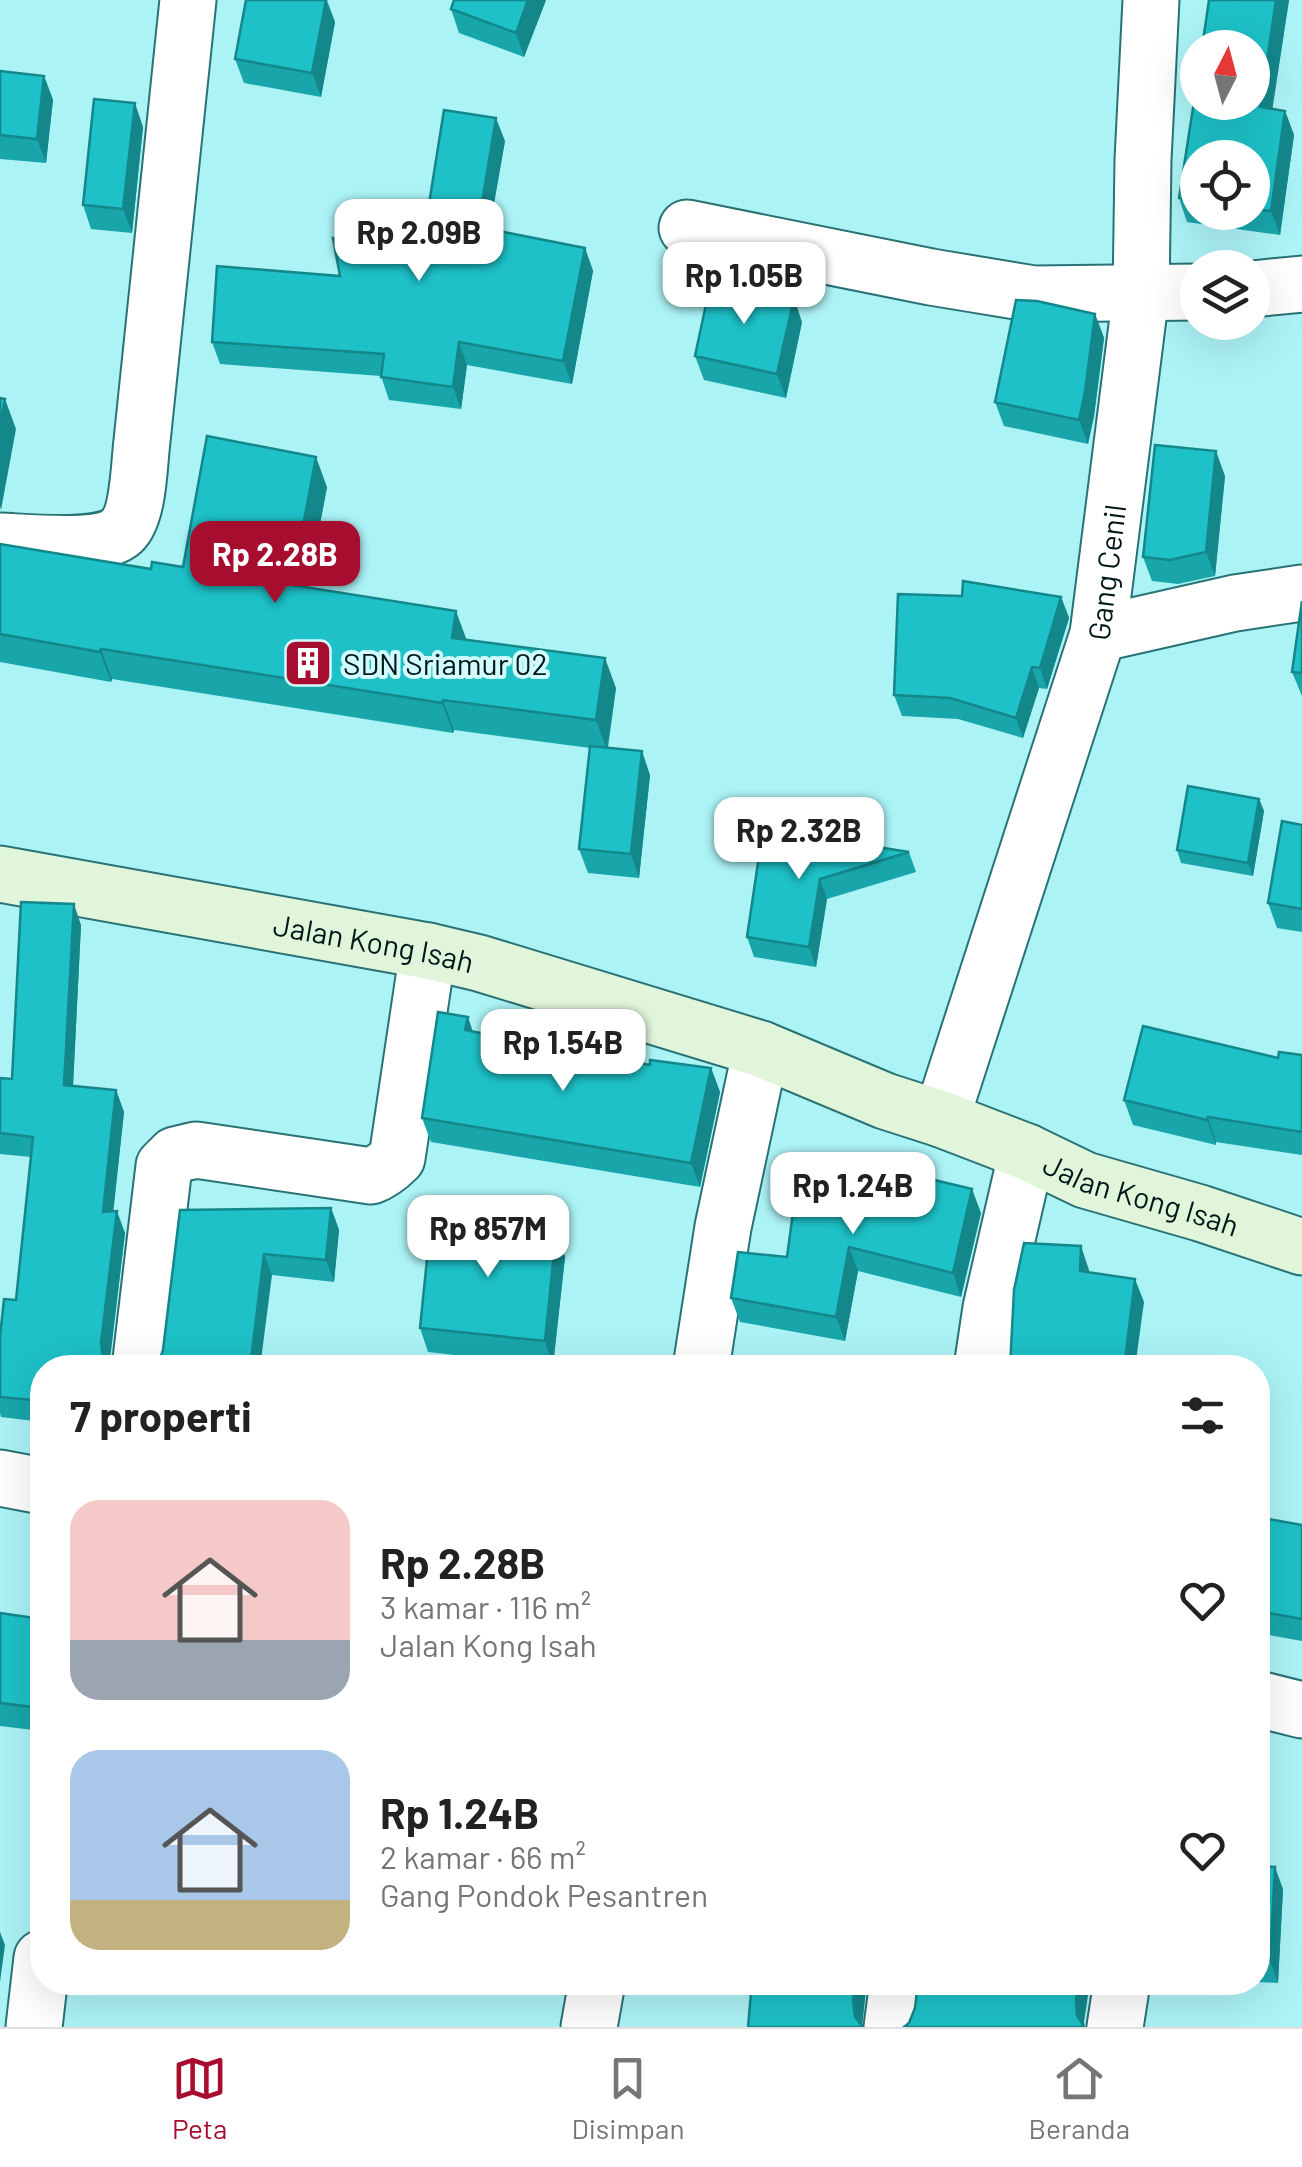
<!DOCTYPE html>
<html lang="id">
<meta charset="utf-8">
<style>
:root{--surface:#fff;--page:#f2f2f2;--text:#222;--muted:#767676;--line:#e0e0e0;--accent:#a70d2e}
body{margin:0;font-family:Barlow,sans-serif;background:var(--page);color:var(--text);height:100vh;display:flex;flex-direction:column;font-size:38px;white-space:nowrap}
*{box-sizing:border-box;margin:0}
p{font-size:32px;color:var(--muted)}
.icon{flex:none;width:55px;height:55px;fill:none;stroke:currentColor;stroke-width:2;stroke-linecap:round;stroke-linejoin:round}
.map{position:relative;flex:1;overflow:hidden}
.sheet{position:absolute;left:30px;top:1355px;width:1240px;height:640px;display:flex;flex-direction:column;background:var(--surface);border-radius:40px;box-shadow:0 10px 40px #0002}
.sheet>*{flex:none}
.needle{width:65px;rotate:6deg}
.controls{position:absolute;left:1180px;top:30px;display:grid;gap:20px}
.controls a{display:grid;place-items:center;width:90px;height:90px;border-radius:50%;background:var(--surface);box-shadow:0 10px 40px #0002;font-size:50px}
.price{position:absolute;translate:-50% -85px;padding:0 22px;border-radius:20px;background:#fff;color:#222;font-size:32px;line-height:65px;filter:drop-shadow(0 2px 5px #0008)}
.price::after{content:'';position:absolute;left:50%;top:60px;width:30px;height:22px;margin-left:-15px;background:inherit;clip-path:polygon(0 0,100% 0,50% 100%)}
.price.current{background:var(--accent);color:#fff}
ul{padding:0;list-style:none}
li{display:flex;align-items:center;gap:30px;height:250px;padding:0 40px}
li span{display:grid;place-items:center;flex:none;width:280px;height:200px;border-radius:30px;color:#555}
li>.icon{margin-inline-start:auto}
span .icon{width:120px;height:120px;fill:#fffc;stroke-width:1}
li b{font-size:42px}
h2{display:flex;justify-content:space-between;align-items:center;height:120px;padding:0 40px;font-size:42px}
.tabs{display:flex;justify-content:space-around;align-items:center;height:140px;border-top:2px solid var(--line);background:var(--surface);font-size:28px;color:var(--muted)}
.tabs a{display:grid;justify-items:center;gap:5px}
.tabs .current{color:var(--accent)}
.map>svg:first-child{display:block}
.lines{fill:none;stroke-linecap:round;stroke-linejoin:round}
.street-casing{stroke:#297275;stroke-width:59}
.secondary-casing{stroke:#297275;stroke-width:59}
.street{stroke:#fff;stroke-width:55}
.secondary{stroke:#e0f5da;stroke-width:55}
.wall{fill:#19a6ab;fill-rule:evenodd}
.shaded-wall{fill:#14878b}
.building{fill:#1dc1c7;stroke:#14878b;stroke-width:2.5}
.labels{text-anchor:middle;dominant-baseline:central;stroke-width:8;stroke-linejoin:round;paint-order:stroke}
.street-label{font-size:30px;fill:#001819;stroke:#d1fbfc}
.poi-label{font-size:30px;fill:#001819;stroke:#d1fbfc;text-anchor:start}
</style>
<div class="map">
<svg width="1302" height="2027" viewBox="0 0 1302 2027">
<rect width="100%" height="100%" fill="#acf3f6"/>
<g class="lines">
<g class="street-casing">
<g id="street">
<path d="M 687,228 L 931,277 L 1034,294 L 1198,292"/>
<path d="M 1252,289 L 1302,284"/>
<path d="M 0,541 C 28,542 102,550 122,531 C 139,515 139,464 142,441 L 188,0"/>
<path d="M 1098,634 L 1235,603 L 1302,593"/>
<path id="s1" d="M 941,1119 L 1098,634 L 1141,294 L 1143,160 L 1151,0"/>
<path d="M 140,1368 L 164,1166 L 175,1155 L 196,1150 L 371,1176 C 382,1172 389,1166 397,1158 L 428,951"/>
<path d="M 701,1368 L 723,1227 L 761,1049"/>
<path d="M 982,1368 L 991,1308 L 1027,1152"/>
<path d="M 0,1478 L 42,1486"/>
<path d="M 1258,1699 L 1302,1710"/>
<path d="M 34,2027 L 42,1958"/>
<path d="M 589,2027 L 597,1982"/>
<path d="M 892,2027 L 898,1982"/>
<path d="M 1115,2027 L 1122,1982"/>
</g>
</g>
<g class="secondary-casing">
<g id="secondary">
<path id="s2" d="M 0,874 L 428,951 L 479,963 L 761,1049 L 885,1101 L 941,1119 L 1027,1152 L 1085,1180 L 1200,1213 L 1302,1247"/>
</g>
</g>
<use href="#street" class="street"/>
<use href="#secondary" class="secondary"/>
</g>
<path class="wall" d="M 246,0 L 327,0 L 335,22 L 321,97 L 244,83 L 235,59 Z
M 454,0 L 546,0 L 524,57 L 459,33 L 451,9 Z
M 1209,0 L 1289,0 L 1272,109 L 1285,111 L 1294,135 L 1280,235 L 1187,222 L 1179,198 ZM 1198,158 L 1252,158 L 1252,212 L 1198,212 Z
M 0,71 L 44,76 L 53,100 L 46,163 L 0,159 Z
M 143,127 L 132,233 L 91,229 L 83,205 Z
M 505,141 L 489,229 L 585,248 L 593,271 L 572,384 L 467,365 L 461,409 L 389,400 L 381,376 L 220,364 L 212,342 L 421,254 Z
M 1095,314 L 1104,338 L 1094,416 L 1088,444 L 1004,426 L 995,402 Z
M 802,322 L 786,398 L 704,380 L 695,356 Z
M 1225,476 L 1215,576 L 1178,584 L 1152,581 L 1143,557 Z
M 327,487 L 308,587 L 616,688 L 608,748 L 650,775 L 639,878 L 588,873 L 579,849 L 590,748 L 454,730 L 453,733 L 112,679 L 111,682 L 0,662 L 0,544 L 151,569 L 183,567 Z
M 962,596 L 1061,597 L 1069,618 L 1047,689 L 1039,688 L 1023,738 L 958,719 L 902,716 L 894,695 Z
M 1302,601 L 1302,696 L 1292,672 Z
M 1259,799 L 1264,811 L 1253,876 L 1181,863 L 1177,850 Z
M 1302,825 L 1302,932 L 1277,928 L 1268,903 Z
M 763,829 L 909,852 L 916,872 L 827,899 L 816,967 L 754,957 L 747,937 Z
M 81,925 L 73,1086 L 116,1090 L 124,1112 L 113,1211 L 125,1233 L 109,1364 L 110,1368 L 42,1368 L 42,1422 L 1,1417 L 0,1413 L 0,1336 L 16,1300 L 31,1157 L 0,1154 L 0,1078 L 12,1079 Z
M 473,1032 L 650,1065 L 711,1068 L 720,1092 L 700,1187 L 431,1142 L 422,1118 Z
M 1302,1055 L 1302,1155 L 1216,1142 L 1216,1145 L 1133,1125 L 1124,1100 L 1278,1058 Z
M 331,1208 L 339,1230 L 334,1282 L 272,1275 L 158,1365 L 163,1350 L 180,1210 Z
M 981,1213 L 961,1297 L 858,1271 L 845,1341 L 740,1322 L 731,1298 L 787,1257 Z
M 556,1233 L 565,1257 L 553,1366 L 428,1352 L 420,1328 Z
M 1258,1517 L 1302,1525 L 1302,1641 L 1258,1633 Z
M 0,1613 L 42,1619 L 42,1731 L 0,1726 Z
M 1258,1866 L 1283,1889 L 1278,1983 L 1258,1982 Z
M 476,1982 L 527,1982 L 526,1992 Z"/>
<path class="shaded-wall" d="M 326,0 L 335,22 L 321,97 L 312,73 Z
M 528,0 L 546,0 L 524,57 L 516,33 Z
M 1276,0 L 1289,0 L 1269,131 L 1260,107 Z
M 44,76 L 53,100 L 46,163 L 37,139 Z
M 135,103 L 143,127 L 132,233 L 123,209 Z
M 1285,111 L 1294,135 L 1280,235 L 1271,211 Z
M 496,118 L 505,141 L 486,250 L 478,227 Z
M 585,248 L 593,271 L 572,384 L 563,361 Z
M 794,298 L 802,322 L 786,398 L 777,374 Z
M 1095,314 L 1104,338 L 1094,416 L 1088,444 L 1079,420 Z
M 459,342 L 467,365 L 461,409 L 453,387 Z
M 5,399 L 16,429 L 1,510 L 0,506 L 0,427 Z
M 1216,451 L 1225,476 L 1215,576 L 1206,552 Z
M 316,457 L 327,487 L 303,615 L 292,585 Z
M 1061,597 L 1069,618 L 1047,689 L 1040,668 Z
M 456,611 L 467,641 L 452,638 Z
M 101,649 L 112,679 L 111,682 L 100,652 Z
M 605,658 L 616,688 L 607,750 L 596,720 Z
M 1032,667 L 1039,688 L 1023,738 L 1016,718 Z
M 443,700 L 454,730 L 453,733 L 442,703 Z
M 642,751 L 650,775 L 639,878 L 631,854 Z
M 1259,799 L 1264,811 L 1253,876 L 1248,863 Z
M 820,879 L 827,899 L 816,967 L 809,947 Z
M 74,904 L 81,925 L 72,1106 L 64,1085 Z
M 468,1017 L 476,1041 L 465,1030 Z
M 711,1068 L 720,1092 L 700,1187 L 691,1163 Z
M 116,1090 L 124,1112 L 111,1233 L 103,1212 Z
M 1208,1117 L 1216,1142 L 1216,1145 L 1207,1120 Z
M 972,1189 L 981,1213 L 961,1297 L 953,1273 Z
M 331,1208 L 339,1230 L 334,1282 L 326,1260 Z
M 117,1211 L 125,1233 L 109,1368 L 103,1358 L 101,1343 Z
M 556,1233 L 565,1257 L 553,1366 L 545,1341 Z
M 1081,1246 L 1089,1270 L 1089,1295 L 1080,1271 Z
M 849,1247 L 858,1271 L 845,1341 L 836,1317 Z
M 264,1254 L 272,1275 L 260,1368 L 250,1368 Z
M 1135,1279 L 1144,1302 L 1135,1368 L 1124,1368 Z
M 1261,1400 L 1269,1423 L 1258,1510 L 1258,1423 Z
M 1275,1867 L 1283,1889 L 1278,1983 L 1270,1961 Z
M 0,1932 L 5,1945 L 0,1982 Z
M 855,1982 L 867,1982 L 862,2027 L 855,2017 L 853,2000 Z
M 1079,1982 L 1090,1982 L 1084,2022 L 1085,2027 L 1082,2027 L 1077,2015 L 1076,2000 Z"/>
<path class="building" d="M 246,0 L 326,0 L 312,73 L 235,59 Z
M 454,0 L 528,0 L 516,33 L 451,9 Z
M 1209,0 L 1276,0 L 1260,107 L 1285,111 L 1271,211 L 1252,209 L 1252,158 L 1198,158 L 1198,201 L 1179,198 L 1198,76 L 1198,102 L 1252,102 L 1252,48 L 1202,48 Z
M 0,71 L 44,76 L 37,139 L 0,135 Z
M 94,99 L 135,103 L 123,209 L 83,205 Z
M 444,110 L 496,118 L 478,227 L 585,248 L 563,361 L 459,342 L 453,387 L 381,377 L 384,354 L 212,342 L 217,266 L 340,276 L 333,238 L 421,254 Z
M 711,281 L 794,298 L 777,374 L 695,356 Z
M 1016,300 L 1037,301 L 1095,314 L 1085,392 L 1079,420 L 995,402 Z
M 0,398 L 5,399 L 0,427 Z
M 207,436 L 316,457 L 292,585 L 456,611 L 452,638 L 605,658 L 596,720 L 443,700 L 442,703 L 101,649 L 100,652 L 0,634 L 0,544 L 151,569 L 152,562 L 183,567 Z
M 1155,445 L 1216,451 L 1206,552 L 1170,560 L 1143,557 Z
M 963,581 L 1061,597 L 1040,668 L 1032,667 L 1016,718 L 950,698 L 894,695 L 898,594 L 962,596 Z
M 1302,601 L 1302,673 L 1292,672 Z
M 590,746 L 642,751 L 631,854 L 579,849 Z
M 1188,786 L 1259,799 L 1248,863 L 1177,850 Z
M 1282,821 L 1302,825 L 1302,909 L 1268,903 Z
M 763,829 L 909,852 L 820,879 L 809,947 L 747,937 Z
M 21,902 L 74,904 L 64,1085 L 116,1090 L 103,1212 L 117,1211 L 101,1343 L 103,1358 L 110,1368 L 42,1368 L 42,1401 L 0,1397 L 0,1336 L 4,1299 L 16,1300 L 33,1137 L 0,1133 L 0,1078 L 12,1079 Z
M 438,1012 L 468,1017 L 465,1030 L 650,1065 L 650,1060 L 711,1068 L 691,1163 L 422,1118 Z
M 1143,1026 L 1278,1058 L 1279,1052 L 1302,1055 L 1302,1132 L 1208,1117 L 1207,1120 L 1124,1100 Z
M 799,1168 L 897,1189 L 901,1172 L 972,1189 L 953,1273 L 849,1247 L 836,1317 L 731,1298 L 738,1252 L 787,1257 Z
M 331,1208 L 326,1260 L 264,1254 L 250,1368 L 154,1368 L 158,1365 L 163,1350 L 180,1210 Z
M 431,1220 L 556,1233 L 545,1341 L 420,1328 Z
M 1024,1243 L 1081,1246 L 1080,1271 L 1135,1279 L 1124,1368 L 1010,1368 L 1014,1290 Z
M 1258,1400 L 1261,1400 L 1258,1423 Z
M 1258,1517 L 1302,1525 L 1302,1619 L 1258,1611 Z
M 0,1613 L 42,1619 L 42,1708 L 0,1703 Z
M 1258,1866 L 1275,1867 L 1270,1961 L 1258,1960 Z
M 752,1982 L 855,1982 L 853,2000 L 855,2017 L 863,2027 L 748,2027 Z
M 918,1982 L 1079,1982 L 1076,2000 L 1077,2015 L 1084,2027 L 904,2027 L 909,2023 L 915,2008 Z"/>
<defs>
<g id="building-square" transform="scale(2.5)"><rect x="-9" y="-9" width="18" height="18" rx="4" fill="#a70d2e" stroke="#d1fbfc"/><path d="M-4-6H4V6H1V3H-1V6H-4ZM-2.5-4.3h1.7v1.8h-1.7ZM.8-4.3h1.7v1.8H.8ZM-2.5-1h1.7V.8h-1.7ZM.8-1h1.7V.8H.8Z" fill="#fff"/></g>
</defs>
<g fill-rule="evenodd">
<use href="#building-square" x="308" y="663"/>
</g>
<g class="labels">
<g class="street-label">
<text stroke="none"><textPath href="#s1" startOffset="572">Gang Cenil</textPath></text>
<text stroke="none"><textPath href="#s2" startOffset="380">Jalan Kong Isah</textPath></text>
<text stroke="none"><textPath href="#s2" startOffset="1190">Jalan Kong Isah</textPath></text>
</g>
<g class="poi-label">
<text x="343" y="663">SDN Sriamur 02</text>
</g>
</g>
</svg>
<div class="controls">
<a><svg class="needle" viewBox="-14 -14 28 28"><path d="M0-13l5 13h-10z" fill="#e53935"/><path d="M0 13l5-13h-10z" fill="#767676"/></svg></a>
<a><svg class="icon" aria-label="locate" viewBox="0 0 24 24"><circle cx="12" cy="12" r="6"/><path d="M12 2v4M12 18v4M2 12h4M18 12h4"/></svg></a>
<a><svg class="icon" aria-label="layers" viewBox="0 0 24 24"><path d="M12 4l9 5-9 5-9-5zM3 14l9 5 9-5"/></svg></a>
</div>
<b class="price" style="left:419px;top:284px">Rp 2.09B</b>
<b class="price" style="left:744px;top:327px">Rp 1.05B</b>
<b class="price current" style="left:275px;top:606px">Rp 2.28B</b>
<b class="price" style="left:799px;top:882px">Rp 2.32B</b>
<b class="price" style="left:563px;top:1094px">Rp 1.54B</b>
<b class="price" style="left:853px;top:1237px">Rp 1.24B</b>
<b class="price" style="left:488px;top:1280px">Rp 857M</b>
<section class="sheet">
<h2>7 properti<svg class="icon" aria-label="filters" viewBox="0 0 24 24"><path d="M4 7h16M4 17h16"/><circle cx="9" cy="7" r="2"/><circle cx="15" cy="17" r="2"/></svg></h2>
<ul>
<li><span style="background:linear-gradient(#f6c9c9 70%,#9aa5b1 0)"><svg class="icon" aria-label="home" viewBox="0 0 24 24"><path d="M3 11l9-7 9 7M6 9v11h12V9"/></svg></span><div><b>Rp 2.28B</b><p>3 kamar · 116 m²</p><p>Jalan Kong Isah</p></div><svg class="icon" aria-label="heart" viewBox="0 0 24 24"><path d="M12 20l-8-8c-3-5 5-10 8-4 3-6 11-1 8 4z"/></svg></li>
<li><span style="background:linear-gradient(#a9c7e8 75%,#c2b280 0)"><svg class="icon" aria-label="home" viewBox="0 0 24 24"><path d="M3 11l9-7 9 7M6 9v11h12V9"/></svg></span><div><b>Rp 1.24B</b><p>2 kamar · 66 m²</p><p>Gang Pondok Pesantren</p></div><svg class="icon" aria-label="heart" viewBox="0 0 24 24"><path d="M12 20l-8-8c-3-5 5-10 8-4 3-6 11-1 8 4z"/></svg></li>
</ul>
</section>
</div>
<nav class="tabs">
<a class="current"><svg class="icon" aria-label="map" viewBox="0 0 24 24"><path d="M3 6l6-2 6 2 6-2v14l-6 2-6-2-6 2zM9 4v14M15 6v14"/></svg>Peta</a>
<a><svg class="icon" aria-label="saved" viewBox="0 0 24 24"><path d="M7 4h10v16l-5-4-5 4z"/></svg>Disimpan</a>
<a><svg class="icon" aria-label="home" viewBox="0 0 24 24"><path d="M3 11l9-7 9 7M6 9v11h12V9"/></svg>Beranda</a>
</nav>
